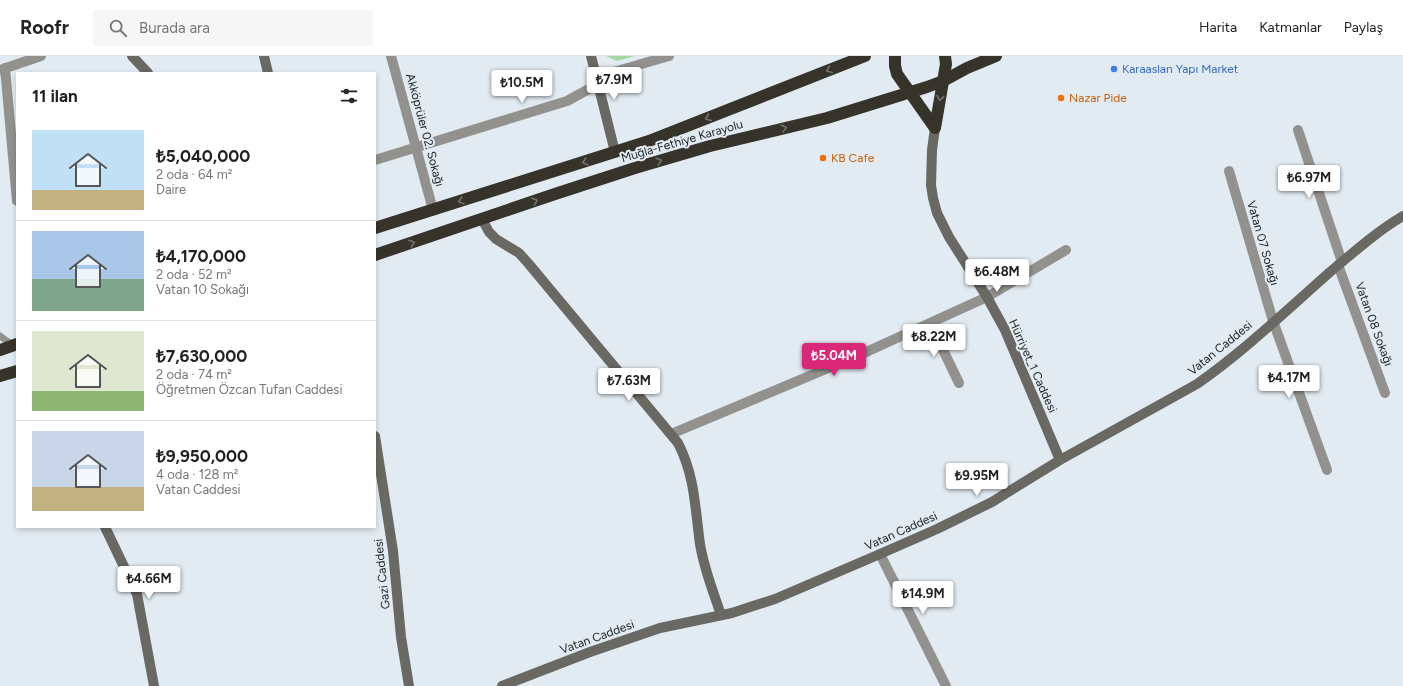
<!DOCTYPE html>
<html lang="tr">
<meta charset="utf-8">
<style>
:root{--surface:#fff;--page:#f6f6f6;--text:#222;--muted:#767676;--line:#e0e0e0;--accent:#db2777}
body{margin:0;font-family:Figtree,sans-serif;background:var(--page);color:var(--text);height:100vh;display:flex;flex-direction:column;font-size:15px;white-space:nowrap}
*{box-sizing:border-box;margin:0}
p{font-size:13px;color:var(--muted)}
.icon{flex:none;width:22px;height:22px;fill:none;stroke:currentColor;stroke-width:2;stroke-linecap:round;stroke-linejoin:round}
.map{position:relative;flex:1;overflow:hidden}
.side{position:absolute;left:16px;top:16px;width:360px;height:456px;display:flex;flex-direction:column;background:var(--surface);border-radius:0px;box-shadow:0 2px 6px #0003}
.side>*{flex:none}
.price{position:absolute;translate:-50% -34px;padding:0 9px;border-radius:4px;background:#fff;color:#222;font-size:13px;line-height:26px;filter:drop-shadow(0 1px 2px #0008)}
.price::after{content:'';position:absolute;left:50%;top:24px;width:12px;height:9px;margin-left:-6px;background:inherit;clip-path:polygon(0 0,100% 0,50% 100%)}
.price.selected{background:var(--accent);color:#fff}
ul{padding:0;list-style:none}
li{display:flex;align-items:center;gap:12px;height:100px;padding:0 16px}
li+li{border-top:1px solid var(--line)}
li span{display:grid;place-items:center;flex:none;width:112px;height:80px;border-radius:0px;color:#555}
li>.icon{margin-inline-start:auto}
span .icon{width:48px;height:48px;fill:#fffc;stroke-width:1}
li b{font-size:17px}
h2{display:flex;justify-content:space-between;align-items:center;height:48px;padding:0 16px;font-size:17px}
header{display:flex;align-items:center;gap:24px;box-sizing:border-box;height:56px;padding:0 20px;background:var(--surface);border-bottom:1px solid var(--line)}
header strong{font-size:19px}
nav{display:flex;gap:22px;margin-inline-start:auto;font-size:14px}
.search{width:280px;height:36px;background:var(--page);display:flex;align-items:center;gap:10px;box-sizing:border-box;padding:0 14px;border-radius:0px;color:var(--muted);font-size:15px}
.map>svg:first-child{display:block}
.green{fill:#a2d6a7}
.lines{fill:none;stroke-linecap:round;stroke-linejoin:round}
.lane{stroke:#93918d;stroke-width:7}
.street{stroke:#93918d;stroke-width:10}
.secondary{stroke:#6a6862;stroke-width:10}
.highway{stroke:#36332b;stroke-width:12}
.oneway{stroke:#727371}
.shop-dot{fill:#3f7fe0;stroke:#e2ebf2;stroke-width:1.5}
.food-dot{fill:#e8710a;stroke:#e2ebf2;stroke-width:1.5}
.labels{text-anchor:middle;dominant-baseline:central;stroke-width:4;stroke-linejoin:round;paint-order:stroke}
.shop-label{font-size:12px;fill:#366cbe;stroke:#e2ebf2;text-anchor:start}
.food-label{font-size:12px;fill:#c56008;stroke:#e2ebf2;text-anchor:start}
.street-label{font-size:12px;fill:#1b1f21;stroke:#e2ebf2}
</style>
<header>
<strong>Roofr</strong>
<div class="search"><svg class="icon" aria-label="search" viewBox="0 0 24 24"><circle cx="10" cy="10" r="6"/><path d="M15 15l6 6"/></svg>Burada ara</div>
<nav><a>Harita</a><a>Katmanlar</a><a>Paylaş</a></nav>
</header>
<div class="map">
<svg width="1403" height="630" viewBox="0 0 1403 630">
<rect width="100%" height="100%" fill="#e2ebf2"/>
<path class="green" d="M 606,0 L 635,0 L 617,5 Z"/>
<g class="lines">
<path class="lane" d="M 0,280 L 14,290"/>
<path class="street" d="M 391,0 L 433,154
M 5,12 L 17,145
M 0,14 L 41,0
M 1298,74 L 1342,206
M 375,104 L 567,45 L 589,33 L 604,21 L 614,16 L 669,0
M 1229,115 L 1273,265 L 1327,414
M 1338,209 L 1385,337
M 930,267 L 959,327
M 671,378 L 864,297 L 987,241 L 1066,194
M 880,498 L 946,630"/>
<path class="secondary" d="M 132,0 L 148,17
M 264,0 L 268,17
M 591,0 L 615,96
M 935,72 L 932,94 L 931,129 L 933,142 L 937,157 L 949,181 L 987,241 L 1005,274 L 1060,404
M 482,163 L 489,176 L 496,183 L 519,197 L 528,207 L 678,387 C 695,420 695,452 700,488 C 704,513 713,535 721,559
M 375,380 L 393,495 L 401,581 L 409,630
M 105,471 L 137,538 L 154,630
M 502,630 L 590,596 L 660,572 L 732,557 L 753,550 L 775,543 L 880,498 L 937,473 L 992,446 L 1060,404 L 1197,328 C 1244,295 1287,254 1330,216 C 1354,196 1376,176 1403,160"/>
<path class="highway" d="M 895,0 L 895,10 L 897,18 L 935,72
M 935,72 L 946,8 L 945,0
M 375,172 L 649,85 L 865,0
M 375,199 L 555,138 L 635,112 L 710,90 L 827,62 L 927,31 L 943,25 L 967,12 L 996,0
M 0,294 L 17,288
M 0,320 L 17,315"/>
</g>
<defs><path id="oneway-chevron" d="M-2-3.5L2.5 0L-2 3.5" fill="none" stroke-width="1.6" stroke-linecap="round" stroke-linejoin="round"/></defs>
<g class="oneway">
<use href="#oneway-chevron" transform="translate(829 14) rotate(158)"/>
<use href="#oneway-chevron" transform="translate(940 42) rotate(99)"/>
<use href="#oneway-chevron" transform="translate(708 62) rotate(158)"/>
<use href="#oneway-chevron" transform="translate(784 72) rotate(-14)"/>
<use href="#oneway-chevron" transform="translate(659 105) rotate(-17)"/>
<use href="#oneway-chevron" transform="translate(585 106) rotate(162)"/>
<use href="#oneway-chevron" transform="translate(461 145) rotate(162)"/>
<use href="#oneway-chevron" transform="translate(535 145) rotate(-19)"/>
<use href="#oneway-chevron" transform="translate(412 187) rotate(-19)"/>
</g>
<circle class="shop-dot" cx="1114" cy="13" r="4"/>
<g class="food-dot">
<circle cx="1061" cy="42" r="4"/>
<circle cx="823" cy="102" r="4"/>
</g>
<g class="labels">
<g class="shop-label">
<text x="1122" y="13">Karaaslan Yapı Market</text>
</g>
<g class="food-label">
<text x="1069" y="42">Nazar Pide</text>
<text x="831" y="102">KB Cafe</text>
</g>
<g class="street-label">
<text transform="translate(425 74) rotate(75)">Akköprüler 02. Sokağı</text>
<text transform="translate(682 85) rotate(-16)">Muğla-Fethiye Karayolu</text>
<text transform="translate(1263 187) rotate(74)">Vatan 07 Sokağı</text>
<text transform="translate(1374 268) rotate(70)">Vatan 08 Sokağı</text>
<text transform="translate(1220 292) rotate(-39)">Vatan Caddesi</text>
<text transform="translate(1033 310) rotate(66)">Hürriyet_1 Caddesi</text>
<text transform="translate(901 475) rotate(-24)">Vatan Caddesi</text>
<text transform="translate(382 518) rotate(-96)">Gazi Caddesi</text>
<text transform="translate(597 581) rotate(-20)">Vatan Caddesi</text>
</g>
</g>
</svg>
<b class="price" style="left:614px;top:45px">₺7.9M</b>
<b class="price" style="left:522px;top:48px">₺10.5M</b>
<b class="price" style="left:1309px;top:143px">₺6.97M</b>
<b class="price" style="left:997px;top:237px">₺6.48M</b>
<b class="price" style="left:934px;top:302px">₺8.22M</b>
<b class="price selected" style="left:834px;top:321px">₺5.04M</b>
<b class="price" style="left:1289px;top:343px">₺4.17M</b>
<b class="price" style="left:629px;top:346px">₺7.63M</b>
<b class="price" style="left:977px;top:441px">₺9.95M</b>
<b class="price" style="left:149px;top:544px">₺4.66M</b>
<b class="price" style="left:923px;top:559px">₺14.9M</b>
<section class="side">
<h2>11 ilan<svg class="icon" aria-label="filters" viewBox="0 0 24 24"><path d="M4 7h16M4 17h16"/><circle cx="9" cy="7" r="2"/><circle cx="15" cy="17" r="2"/></svg></h2>
<ul>
<li><span style="background:linear-gradient(#bfe0f5 75%,#c2b280 0)"><svg class="icon" aria-label="home" viewBox="0 0 24 24"><path d="M3 11l9-7 9 7M6 9v11h12V9"/></svg></span><div><b>₺5,040,000</b><p>2 oda · 64 m²</p><p>Daire</p></div></li>
<li><span style="background:linear-gradient(#a9c7e8 60%,#7fa58c 0)"><svg class="icon" aria-label="home" viewBox="0 0 24 24"><path d="M3 11l9-7 9 7M6 9v11h12V9"/></svg></span><div><b>₺4,170,000</b><p>2 oda · 52 m²</p><p>Vatan 10 Sokağı</p></div></li>
<li><span style="background:linear-gradient(#dfe7d0 75%,#8fb573 0)"><svg class="icon" aria-label="home" viewBox="0 0 24 24"><path d="M3 11l9-7 9 7M6 9v11h12V9"/></svg></span><div><b>₺7,630,000</b><p>2 oda · 74 m²</p><p>Öğretmen Özcan Tufan Caddesi</p></div></li>
<li><span style="background:linear-gradient(#c9d6e8 70%,#c2b280 0)"><svg class="icon" aria-label="home" viewBox="0 0 24 24"><path d="M3 11l9-7 9 7M6 9v11h12V9"/></svg></span><div><b>₺9,950,000</b><p>4 oda · 128 m²</p><p>Vatan Caddesi</p></div></li>
</ul>
</section>
</div>
